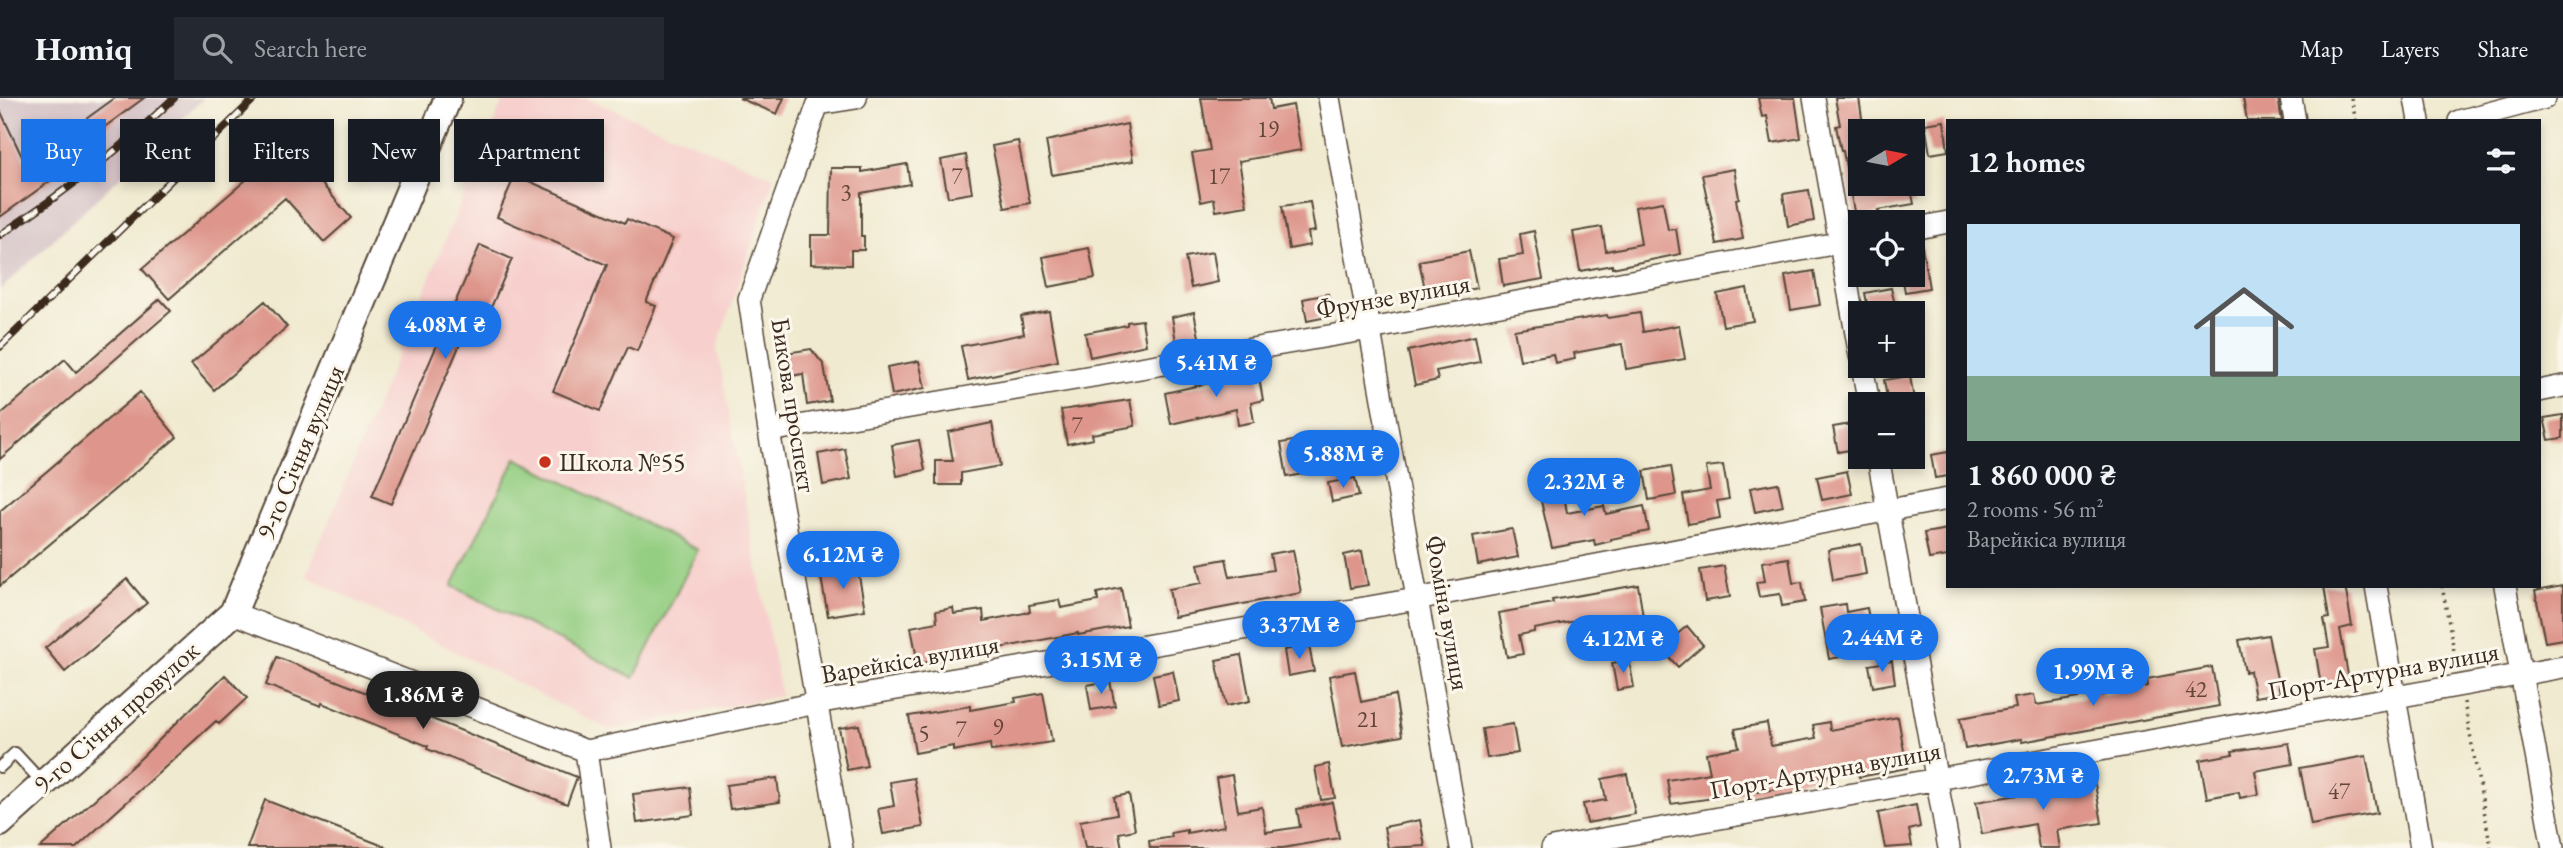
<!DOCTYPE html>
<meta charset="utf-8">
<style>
:root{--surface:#171b24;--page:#242831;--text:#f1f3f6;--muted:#9ea1a6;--line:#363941;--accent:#1a73e8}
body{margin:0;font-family:"EB Garamond",serif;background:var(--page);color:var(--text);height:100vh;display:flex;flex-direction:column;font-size:26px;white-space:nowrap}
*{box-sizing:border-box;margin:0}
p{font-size:23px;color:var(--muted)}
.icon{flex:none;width:38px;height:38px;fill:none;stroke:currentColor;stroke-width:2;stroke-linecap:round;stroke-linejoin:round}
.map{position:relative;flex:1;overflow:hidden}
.side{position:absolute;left:1946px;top:21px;width:595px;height:469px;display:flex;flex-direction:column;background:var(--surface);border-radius:0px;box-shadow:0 4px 10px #0003}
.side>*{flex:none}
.banner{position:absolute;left:21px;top:21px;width:665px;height:63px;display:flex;gap:14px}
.needle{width:46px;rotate:80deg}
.buttons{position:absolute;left:1848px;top:21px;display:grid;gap:14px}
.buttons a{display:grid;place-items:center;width:77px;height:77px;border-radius:0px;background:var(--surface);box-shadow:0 4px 10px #0003;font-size:35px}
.price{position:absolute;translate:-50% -60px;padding:0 16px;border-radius:24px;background:var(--accent);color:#fff;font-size:23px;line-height:46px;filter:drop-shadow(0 2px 4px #0008)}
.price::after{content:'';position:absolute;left:50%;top:42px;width:21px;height:16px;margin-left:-10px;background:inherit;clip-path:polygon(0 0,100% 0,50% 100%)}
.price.active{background:#222;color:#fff}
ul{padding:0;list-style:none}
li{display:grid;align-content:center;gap:14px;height:371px;padding:0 21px}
li span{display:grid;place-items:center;height:217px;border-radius:0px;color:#555}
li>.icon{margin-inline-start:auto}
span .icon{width:126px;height:126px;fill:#fffc;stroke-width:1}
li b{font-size:30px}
h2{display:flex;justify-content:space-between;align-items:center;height:84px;padding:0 21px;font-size:30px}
.tag{padding:0 24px;border-radius:0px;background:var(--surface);box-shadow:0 4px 10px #0003;font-size:24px;line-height:63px}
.tag.active{background:var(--accent);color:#fff}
header{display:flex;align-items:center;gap:42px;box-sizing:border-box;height:98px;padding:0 35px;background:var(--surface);border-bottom:2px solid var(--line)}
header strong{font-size:33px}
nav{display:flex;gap:38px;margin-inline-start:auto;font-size:24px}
.search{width:490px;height:63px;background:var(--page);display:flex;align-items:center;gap:18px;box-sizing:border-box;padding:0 24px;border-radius:0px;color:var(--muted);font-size:26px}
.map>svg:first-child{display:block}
.built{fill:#f7d0cd}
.industrial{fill:#d2bec3}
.green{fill:#94ce82;stroke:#687c50;stroke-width:2}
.building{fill:#de968c}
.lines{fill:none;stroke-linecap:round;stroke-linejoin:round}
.service-casing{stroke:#564739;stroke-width:14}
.minor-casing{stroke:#564739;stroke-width:24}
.tertiary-casing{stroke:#564739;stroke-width:30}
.path{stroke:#564739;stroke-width:3.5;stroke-dasharray:2 5;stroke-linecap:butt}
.service{stroke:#fff;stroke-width:10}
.minor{stroke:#fff;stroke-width:21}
.tertiary{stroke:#fff;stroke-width:26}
.rail-casing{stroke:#3b2a1e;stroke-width:8}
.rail{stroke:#fbf7ec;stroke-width:5;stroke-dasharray:16;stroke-linecap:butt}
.poi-dot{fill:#c8321e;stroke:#fbf7ec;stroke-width:2.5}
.labels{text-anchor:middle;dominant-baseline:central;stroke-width:6;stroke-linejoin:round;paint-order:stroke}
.number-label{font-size:23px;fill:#64453a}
.street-label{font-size:26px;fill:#3b2a1e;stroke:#fbf7ec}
.poi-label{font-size:26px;fill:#3b2a1e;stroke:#fbf7ec;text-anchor:start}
</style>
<header>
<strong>Homiq</strong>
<div class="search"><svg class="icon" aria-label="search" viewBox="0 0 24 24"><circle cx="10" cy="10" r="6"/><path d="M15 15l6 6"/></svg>Search here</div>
<nav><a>Map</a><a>Layers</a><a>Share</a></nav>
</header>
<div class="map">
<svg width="2563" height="750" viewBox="0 0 2563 750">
<rect width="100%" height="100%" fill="#fbf7ec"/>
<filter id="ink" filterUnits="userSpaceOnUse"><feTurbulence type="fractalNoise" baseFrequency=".0143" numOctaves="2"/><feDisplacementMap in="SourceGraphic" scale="14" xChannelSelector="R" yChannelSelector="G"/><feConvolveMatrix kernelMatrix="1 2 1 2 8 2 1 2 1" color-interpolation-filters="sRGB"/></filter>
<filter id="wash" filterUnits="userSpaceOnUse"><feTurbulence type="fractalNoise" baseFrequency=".00686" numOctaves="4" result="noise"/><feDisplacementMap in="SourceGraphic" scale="28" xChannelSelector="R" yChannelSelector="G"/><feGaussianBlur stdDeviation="1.57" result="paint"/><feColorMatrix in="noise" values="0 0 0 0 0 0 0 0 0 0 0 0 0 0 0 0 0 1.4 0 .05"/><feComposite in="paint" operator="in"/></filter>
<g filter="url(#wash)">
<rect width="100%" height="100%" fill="#f0ead0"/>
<path class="built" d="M 504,0 L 586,0 L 774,79 L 717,250 L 781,598 L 609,632 L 306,478 Z"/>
<path class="industrial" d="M 0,0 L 204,0 L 0,192 Z"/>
<path class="green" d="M 516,360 L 698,452 L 634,580 L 452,488 Z"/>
<g id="blocks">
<path class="building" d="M 115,0 L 144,0 L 50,69 L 57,78 L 0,119 L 0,12 L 25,65 Z
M 739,0 L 784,0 L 777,16 Z
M 1201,0 L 1269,0 L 1271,11 L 1293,7 L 1301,52 L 1239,63 L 1247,108 L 1216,113 L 1214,101 L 1201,104 L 1192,55 L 1210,52 Z
M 1758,0 L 1795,0 L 1801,40 L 1772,45 L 1767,18 L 1762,19 Z
M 1835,0 L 1859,0 L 1864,33 L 1860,33 L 1860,86 L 1910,86 L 1914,106 L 1878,112 L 1879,115 L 1855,119 L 1843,53 L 1841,53 L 1836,28 L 1840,27 Z
M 2243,0 L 2278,0 L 2282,23 L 2247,23 Z
M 1944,23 L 1948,53 L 1930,56 L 1925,26 Z
M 1127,26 L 1133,63 L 1052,77 L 1046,43 Z
M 1018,43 L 1030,105 L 1005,110 L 992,48 Z
M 288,46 L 351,120 L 324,144 L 285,100 L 169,201 L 142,171 Z
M 966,57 L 972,95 L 948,99 L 941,62 Z
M 907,66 L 910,86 L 861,95 L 861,138 L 864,138 L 864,152 L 851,152 L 851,167 L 811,166 L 811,137 L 830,137 L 831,70 L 862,70 L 862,74 Z
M 1734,71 L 1739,100 L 1736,101 L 1743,141 L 1717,146 L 1702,77 Z
M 515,77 L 625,125 L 627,121 L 673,141 L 646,204 L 656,208 L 637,253 L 628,249 L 600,313 L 553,293 L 607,167 L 497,119 Z
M 1809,92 L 1814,123 L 1788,128 L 1783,96 Z
M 1310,104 L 1315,133 L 1308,134 L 1310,147 L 1289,151 L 1282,108 Z
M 1663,104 L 1668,132 L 1676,131 L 1680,156 L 1612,170 L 1612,167 L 1580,173 L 1573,134 L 1602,129 L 1606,153 L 1641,146 L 1635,109 Z
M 1534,133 L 1543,181 L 1503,188 L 1499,161 L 1523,157 L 1520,136 Z
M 1921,143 L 1929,190 L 1905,194 L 1902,177 L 1913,177 L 1913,144 Z
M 480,147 L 512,161 L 480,235 L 467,230 L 391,406 L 372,398 Z
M 1089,150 L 1095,180 L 1049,189 L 1043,159 Z
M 1469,153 L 1477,190 L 1427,200 L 1419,163 Z
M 1213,154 L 1218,184 L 1191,190 L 1185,159 Z
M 1814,173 L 1820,207 L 1791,212 L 1785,178 Z
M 1747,190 L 1753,223 L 1723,228 L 1717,196 Z
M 1891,190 L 1897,215 L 1869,215 L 1865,195 Z
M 1328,196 L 1332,218 L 1307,223 L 1303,201 Z
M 160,201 L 171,213 L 0,361 L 0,317 L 65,261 L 76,274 Z
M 265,203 L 287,229 L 214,292 L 191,266 Z
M 1049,213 L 1058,263 L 968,282 L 961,248 L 1024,236 L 1021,218 Z
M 1194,214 L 1199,239 L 1176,244 L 1172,219 Z
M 1640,215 L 1643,234 L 1679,227 L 1685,261 L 1626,271 L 1622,246 L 1574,255 L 1575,261 L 1555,265 L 1553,256 L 1520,262 L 1514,232 L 1607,217 L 1608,220 Z
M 1142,222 L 1146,247 L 1090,259 L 1085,235 L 1127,227 L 1127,224 Z
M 1475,238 L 1480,264 L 1436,273 L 1438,282 L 1415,287 L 1408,253 Z
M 811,251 L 824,267 L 830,303 L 807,307 L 803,276 L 784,279 L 780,256 Z
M 919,263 L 925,290 L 892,297 L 887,269 Z
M 1258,274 L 1263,302 L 1251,305 L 1254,324 L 1238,327 L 1236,311 L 1171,326 L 1165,295 Z
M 1910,278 L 1914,302 L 1888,306 L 1884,282 Z
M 140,294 L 177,339 L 0,488 L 0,413 Z
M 1130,302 L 1135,328 L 1092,336 L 1093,341 L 1067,346 L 1061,312 Z
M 2563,317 L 2563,340 L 2549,342 L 2544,320 Z
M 992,325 L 1000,368 L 961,375 L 961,387 L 936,387 L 936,363 L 953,363 L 948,334 Z
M 1851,326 L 1855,351 L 1838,354 L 1833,329 Z
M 1322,338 L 1328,371 L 1287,379 L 1281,345 Z
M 919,342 L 925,372 L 897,378 L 892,347 Z
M 845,351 L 851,381 L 823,387 L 818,356 Z
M 1948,354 L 1948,378 L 1935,380 L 1931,357 Z
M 1723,367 L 1729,401 L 1717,403 L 1720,420 L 1688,426 L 1683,397 L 1710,392 L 1706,369 Z
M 1671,368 L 1676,397 L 1649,402 L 1644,373 Z
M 1560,372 L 1567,415 L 1604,408 L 1606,416 L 1644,408 L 1649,433 L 1611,441 L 1611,443 L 1595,447 L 1594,442 L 1552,450 L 1541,403 L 1538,376 Z
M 1847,373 L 1852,396 L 1822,402 L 1817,379 Z
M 1355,380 L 1359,398 L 1332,404 L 1328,385 Z
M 1778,385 L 1783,408 L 1755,414 L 1750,390 Z
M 1512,431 L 1518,459 L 1478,467 L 1473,438 Z
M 1948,431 L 1948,458 L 1929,461 L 1924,435 Z
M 1861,446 L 1866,476 L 1833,482 L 1828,452 Z
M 1293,452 L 1301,495 L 1174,519 L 1169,491 L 1202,485 L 1198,466 L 1226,461 L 1230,479 L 1273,472 L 1270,456 Z
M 1362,453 L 1368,487 L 1350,490 L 1344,457 Z
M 1789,460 L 1793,485 L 1802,484 L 1805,504 L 1782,508 L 1780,496 L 1759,499 L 1756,484 L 1765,483 L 1762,464 Z
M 857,467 L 865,512 L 828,518 L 820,474 Z
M 1724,468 L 1730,499 L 1705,503 L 1700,472 Z
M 127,481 L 147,505 L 65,574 L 45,550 Z
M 1638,487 L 1644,525 L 1584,534 L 1581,522 L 1534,531 L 1534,534 L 1519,537 L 1523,556 L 1507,559 L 1499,515 L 1553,505 L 1552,502 Z
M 2324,488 L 2345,488 L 2352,528 L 2340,531 L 2349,583 L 2321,587 L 2315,551 L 2329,549 L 2324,521 L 2329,520 Z
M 2563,488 L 2563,541 L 2545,544 L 2535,493 Z
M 1121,490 L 1128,528 L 1078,537 L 1078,535 L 918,566 L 911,529 L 937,524 L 936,513 L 953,510 L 954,516 L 983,512 L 984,523 L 1030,514 L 1029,507 L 1059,502 L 1061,510 L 1098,503 L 1097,495 Z
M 1845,506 L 1846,514 L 1867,510 L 1875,553 L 1829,561 L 1820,510 Z
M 1687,528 L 1703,547 L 1678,569 L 1661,550 Z
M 2268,537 L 2280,595 L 2255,599 L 2250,573 L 2245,574 L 2239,542 Z
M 1309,548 L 1314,573 L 1288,578 L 1284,552 Z
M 2094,556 L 2102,597 L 2148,588 L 2147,581 L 2212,569 L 2219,608 L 2022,644 L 2021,641 L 1965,651 L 1960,620 L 2016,610 L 2014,600 L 2034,597 L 2036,607 L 2085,599 L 2078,559 Z
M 1241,557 L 1250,603 L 1226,608 L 1216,562 Z
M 277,559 L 577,679 L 567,706 L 427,651 L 428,648 L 322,605 L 321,608 L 266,587 Z
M 1629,562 L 1634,589 L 1617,592 L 1612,565 Z
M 1892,563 L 1895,585 L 1873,589 L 1869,567 Z
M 1173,573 L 1179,603 L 1159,607 L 1153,577 Z
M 1355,573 L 1361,604 L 1395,597 L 1402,638 L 1342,649 L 1329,578 Z
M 225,577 L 247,600 L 219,626 L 216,623 L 76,750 L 40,750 L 141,660 Z
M 1110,583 L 1115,608 L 1091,612 L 1087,587 Z
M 1043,595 L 1052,644 L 991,653 L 990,646 L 953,653 L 953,648 L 915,655 L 909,618 L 970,608 L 970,612 L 1016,604 L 1015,600 Z
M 1898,619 L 1907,670 L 1859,679 L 1857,672 L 1778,686 L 1779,691 L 1671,706 L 1667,682 L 1710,675 L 1706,655 L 1739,649 L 1735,631 L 1767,625 L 1771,648 L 1816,640 L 1813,627 L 1829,624 L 1830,632 Z
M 1513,626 L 1518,655 L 1487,660 L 1482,631 Z
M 859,627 L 867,668 L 847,672 L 839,630 Z
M 2289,645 L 2293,666 L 2255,673 L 2259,696 L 2240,700 L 2239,694 L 2207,700 L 2200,662 L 2233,656 L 2232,653 Z
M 2366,658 L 2377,715 L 2311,727 L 2300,670 Z
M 1329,666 L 1335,700 L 1321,702 L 1315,669 Z
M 1627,676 L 1635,716 L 1587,725 L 1583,706 L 1606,702 L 1602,681 Z
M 1232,677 L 1238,713 L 1262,709 L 1266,734 L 1300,729 L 1297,711 L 1332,704 L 1339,740 L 1283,750 L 1150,750 L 1149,743 L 1172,739 L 1171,735 L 1187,732 L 1187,735 L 1224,728 L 1216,680 Z
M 777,680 L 780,704 L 730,711 L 726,687 Z
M 914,680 L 923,729 L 883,736 L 878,711 L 894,708 L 890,684 Z
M 2094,681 L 2102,725 L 2057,732 L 2060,750 L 2039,750 L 2035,726 L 1982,736 L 1976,704 L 2066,689 L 2066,686 Z
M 690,689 L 693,717 L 637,725 L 633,696 Z
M 1129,696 L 1135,732 L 1119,735 L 1122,750 L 1085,750 L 1080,723 L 1117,716 L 1114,699 Z
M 265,702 L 386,749 L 386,750 L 247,750 Z
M 1916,707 L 1920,729 L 1909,732 L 1912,748 L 1885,750 L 1878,715 Z
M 1420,722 L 1425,748 L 1388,750 L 1384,729 Z"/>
</g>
</g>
<g filter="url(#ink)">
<use href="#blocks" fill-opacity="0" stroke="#564739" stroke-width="2"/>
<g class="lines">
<g class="service-casing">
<path id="service" d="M 0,669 L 15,655 L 42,684"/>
</g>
<g class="minor-casing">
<path id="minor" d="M 820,0 L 749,201 L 769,333 L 842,750
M 1329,0 L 1461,750
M 1814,0 L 1860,258
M 2291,0 L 2295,23
M 2415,0 L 2419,23
M 818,6 L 856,0
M 2459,23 L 2545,0
M 1913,131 L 1948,124
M 1862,268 L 1869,306
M 2539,293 L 2563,288
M 769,333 L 1370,231 L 1860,141
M 1878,359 L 1949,750
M 2376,488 L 2421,750
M 2505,488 L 2553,750
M 233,515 L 586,653 L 816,605 L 1416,501 L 1948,401
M 586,653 L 600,750
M 1552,750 L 2563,569"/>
</g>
<g class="tertiary-casing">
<path id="tertiary" d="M 0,725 L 233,515 L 448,0"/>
</g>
<path class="path" d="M 2351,0 L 2356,23
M 2442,488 L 2457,569
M 2464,604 L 2491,750"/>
<use href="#service" class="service"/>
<use href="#minor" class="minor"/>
<use href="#tertiary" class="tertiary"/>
<g class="rail-casing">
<path id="rail" d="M 0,137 C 61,97 121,51 174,0
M 0,249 L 255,0"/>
</g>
<use href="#rail" class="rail"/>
</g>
</g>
<circle class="poi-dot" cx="545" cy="364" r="7"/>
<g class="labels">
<g class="number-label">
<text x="1268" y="31">19</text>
<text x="957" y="78">7</text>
<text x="1219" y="78">17</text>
<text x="846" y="94">3</text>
<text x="1077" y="327">7</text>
<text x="2196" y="591">42</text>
<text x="1368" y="621">21</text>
<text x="998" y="629">9</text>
<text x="961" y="631">7</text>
<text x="924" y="635">5</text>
<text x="2339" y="693">47</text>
</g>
<g class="street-label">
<text transform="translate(1393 198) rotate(-10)">Фрунзе вулиця</text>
<text transform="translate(794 307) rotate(81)">Бикова проспект</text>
<text transform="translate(300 354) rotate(-67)">9-го Січня вулиця</text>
<text transform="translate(1448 515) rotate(80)">Фоміна вулиця</text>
<text transform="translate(910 561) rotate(-10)">Варейкіса вулиця</text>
<text transform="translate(2383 573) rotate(-10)">Порт-Артурна вулиця</text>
<text transform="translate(116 619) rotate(-42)">9-го Січня провулок</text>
<text transform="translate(1825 672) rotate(-10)">Порт-Артурна вулиця</text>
</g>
<g class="poi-label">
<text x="559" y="364">Школа №55</text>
</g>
</g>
</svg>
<div class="buttons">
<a><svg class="needle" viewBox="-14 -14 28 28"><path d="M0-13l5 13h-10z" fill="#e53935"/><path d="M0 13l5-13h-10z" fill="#9ea1a6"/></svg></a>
<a><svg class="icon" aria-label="locate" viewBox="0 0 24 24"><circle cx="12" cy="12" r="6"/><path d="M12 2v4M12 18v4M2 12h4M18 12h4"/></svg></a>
<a>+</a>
<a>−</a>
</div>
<b class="price" style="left:445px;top:263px">4.08M ₴</b>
<b class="price" style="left:1216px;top:301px">5.41M ₴</b>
<b class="price" style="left:1343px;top:392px">5.88M ₴</b>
<b class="price" style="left:1584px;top:420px">2.32M ₴</b>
<b class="price" style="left:843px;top:493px">6.12M ₴</b>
<b class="price" style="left:1299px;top:563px">3.37M ₴</b>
<b class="price" style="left:1882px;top:576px">2.44M ₴</b>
<b class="price" style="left:1623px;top:577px">4.12M ₴</b>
<b class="price" style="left:1101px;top:598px">3.15M ₴</b>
<b class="price" style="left:2093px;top:610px">1.99M ₴</b>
<b class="price active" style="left:423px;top:633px">1.86M ₴</b>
<b class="price" style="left:2043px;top:714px">2.73M ₴</b>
<div class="banner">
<a class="tag active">Buy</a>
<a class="tag">Rent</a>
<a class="tag">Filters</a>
<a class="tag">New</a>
<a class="tag">Apartment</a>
</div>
<section class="side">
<h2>12 homes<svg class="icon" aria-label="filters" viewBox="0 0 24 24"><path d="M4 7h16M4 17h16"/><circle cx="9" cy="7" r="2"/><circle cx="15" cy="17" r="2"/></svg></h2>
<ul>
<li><span style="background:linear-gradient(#bfe0f5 70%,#7fa58c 0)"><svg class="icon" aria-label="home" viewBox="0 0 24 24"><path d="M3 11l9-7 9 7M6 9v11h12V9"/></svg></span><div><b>1 860 000 ₴</b><p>2 rooms · 56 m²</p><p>Варейкіса вулиця</p></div></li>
</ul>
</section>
</div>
